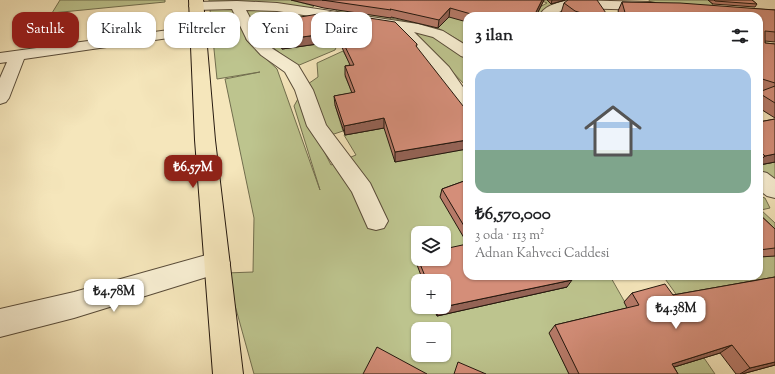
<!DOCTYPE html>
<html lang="tr">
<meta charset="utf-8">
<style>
:root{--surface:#fff;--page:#f6f6f6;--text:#202124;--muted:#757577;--line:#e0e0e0;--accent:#8f2418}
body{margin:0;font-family:"Sorts Mill Goudy",serif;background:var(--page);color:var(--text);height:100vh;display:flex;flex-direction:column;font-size:15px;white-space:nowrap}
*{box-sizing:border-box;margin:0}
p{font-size:13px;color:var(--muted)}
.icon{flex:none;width:22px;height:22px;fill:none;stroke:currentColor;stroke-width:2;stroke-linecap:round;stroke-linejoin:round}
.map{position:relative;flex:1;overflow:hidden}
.sheet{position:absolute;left:463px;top:12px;width:300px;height:268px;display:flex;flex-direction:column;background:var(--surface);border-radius:12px;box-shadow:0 1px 3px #0004}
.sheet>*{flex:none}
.hud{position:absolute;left:12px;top:12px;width:380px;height:36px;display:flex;gap:8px}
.controls{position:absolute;left:411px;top:226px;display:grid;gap:8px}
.controls a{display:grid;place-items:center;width:40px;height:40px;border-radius:8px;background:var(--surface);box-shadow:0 1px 3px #0004;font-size:20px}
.price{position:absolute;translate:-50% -34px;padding:0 9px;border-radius:8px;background:#fff;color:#222;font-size:13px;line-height:26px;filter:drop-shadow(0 1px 2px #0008)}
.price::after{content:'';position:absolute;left:50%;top:24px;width:12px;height:9px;margin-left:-6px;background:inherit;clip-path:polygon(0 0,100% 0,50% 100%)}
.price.selected{background:var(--accent);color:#fff}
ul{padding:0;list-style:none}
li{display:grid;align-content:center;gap:8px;height:212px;padding:0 12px}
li+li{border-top:1px solid var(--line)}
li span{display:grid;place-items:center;height:124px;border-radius:12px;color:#555}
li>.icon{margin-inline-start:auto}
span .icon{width:72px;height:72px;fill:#fffc;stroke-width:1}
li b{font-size:17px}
h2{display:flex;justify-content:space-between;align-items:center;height:48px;padding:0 12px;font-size:17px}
.tag{padding:0 14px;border-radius:12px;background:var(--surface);box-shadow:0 1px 3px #0004;font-size:14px;line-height:36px}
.tag.selected{background:var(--accent);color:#fff}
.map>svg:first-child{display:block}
.green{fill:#bdc48e;stroke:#716e4e;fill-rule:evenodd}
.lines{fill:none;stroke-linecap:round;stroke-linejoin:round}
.minor-casing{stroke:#594c39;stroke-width:2}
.major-casing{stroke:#25180e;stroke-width:2}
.minor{fill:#f8efd3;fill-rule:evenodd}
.major{fill:#f5e6bb;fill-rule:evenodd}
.wall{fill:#b67a68;stroke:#25180e}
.shaded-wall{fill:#946355;stroke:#25180e}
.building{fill:#d48e79;stroke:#25180e}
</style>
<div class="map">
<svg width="775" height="374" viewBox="0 0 775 374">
<rect width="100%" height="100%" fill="#f5e6bb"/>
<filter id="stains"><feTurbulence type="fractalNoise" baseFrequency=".005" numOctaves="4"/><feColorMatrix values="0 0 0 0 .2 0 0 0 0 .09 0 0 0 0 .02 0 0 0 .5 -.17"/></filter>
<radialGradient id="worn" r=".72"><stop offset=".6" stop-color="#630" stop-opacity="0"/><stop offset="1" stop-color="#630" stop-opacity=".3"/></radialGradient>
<path class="green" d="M 60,0 L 165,0 L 165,2 L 52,13 Z
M 209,0 L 291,0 L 314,6 L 310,9 L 331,17 L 339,7 L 438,28 L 458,8 L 470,0 L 508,0 L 529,13 L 547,3 L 540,0 L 559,0 L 553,16 L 467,16 L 467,45 L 438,28 L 436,31 L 373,19 L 339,41 L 335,50 L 297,66 L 254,33 L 257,21 L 243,25 L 246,40 L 277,69 L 320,190 L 294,106 L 305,86 L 318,77 L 317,63 L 343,51 L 353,69 L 345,76 L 353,95 L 335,105 L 343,131 L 328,136 L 320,143 L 331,165 L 356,155 L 344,135 L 398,125 L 464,110 L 467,111 L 467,123 L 395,162 L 467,149 L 467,251 L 444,256 L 444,233 L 418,233 L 418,259 L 423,281 L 418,281 L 418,307 L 433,307 L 437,315 L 567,287 L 560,276 L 610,276 L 631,313 L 550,333 L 569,374 L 254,374 L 226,273 L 253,272 L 254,218 L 225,79 L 260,72 L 217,79 ZM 418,329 L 444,329 L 444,355 L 418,355 Z
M 649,0 L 708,0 L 716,8 L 651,5 Z
M 423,33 L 442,40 L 467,58 L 467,87 L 416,34 Z
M 775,162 L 775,192 L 759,185 L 759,165 Z
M 759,196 L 765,198 L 770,208 L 761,210 L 775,223 L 775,245 L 759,227 Z
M 775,256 L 775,284 L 681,301 L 663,276 L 759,276 L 759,257 Z
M 704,358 L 715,374 L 663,374 L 661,371 Z"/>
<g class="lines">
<g class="minor-casing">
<path id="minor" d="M 571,0 L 650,2 L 655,3 L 657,6 L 655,9 L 650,10 L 572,8 L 564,9 L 556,14 L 556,16 L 542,16 L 541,13 C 547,4 561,2 571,0 Z
M 237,1 L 277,3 L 418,24 L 443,31 L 467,46 L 467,58 L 461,56 L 433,37 L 414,32 L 449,67 L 467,93 L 467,110 L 457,105 L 435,70 L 396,29 L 277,11 L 246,10 L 259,35 L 273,49 L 298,65 L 313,90 L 326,125 L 370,183 L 388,221 L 384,228 L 376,230 L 368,228 L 352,192 L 307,126 L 295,90 L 285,72 L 261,55 L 247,40 L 232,9 L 196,10 L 191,9 L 189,6 L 191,3 L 196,2 Z
M 198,26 L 203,27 L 205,30 L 203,33 L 24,59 L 9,98 L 6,102 L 0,104 L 0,78 L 7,62 L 0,63 L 0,53 Z
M 759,171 L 767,173 L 775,179 L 775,198 L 767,196 L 759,190 Z
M 217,252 L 226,255 L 230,263 L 226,271 L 74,318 L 0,337 L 0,309 L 74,292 Z"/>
</g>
<g class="major-casing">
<path id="major" d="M 189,0 L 203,0 L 215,140 L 243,374 L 213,374 L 195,140 Z"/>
</g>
<use href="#minor" class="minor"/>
<use href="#major" class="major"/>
</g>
<path class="wall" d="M 291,0 L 544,0 L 536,16 L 467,16 L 467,22 L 449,17 L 438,28 L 391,17 L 391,18 L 324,8 Z
M 547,0 L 565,0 L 551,4 Z
M 708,0 L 752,0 L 757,4 L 755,7 L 713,4 Z
M 622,2 L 775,10 L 775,42 L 765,41 L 765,43 L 775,44 L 775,118 L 759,108 L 759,92 L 761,91 L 759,90 L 759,16 L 620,16 L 618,11 Z
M 564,3 L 608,16 L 565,16 L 561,13 Z
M 277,21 L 417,44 L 395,162 L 384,128 L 345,135 L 335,105 L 334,96 L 352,93 L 345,75 L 345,66 L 350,65 L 339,41 L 282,49 Z
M 775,119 L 775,162 L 759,165 L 759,122 Z
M 467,180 L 467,243 L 440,197 L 442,189 Z
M 759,214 L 775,229 L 775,256 L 759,257 Z
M 418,254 L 418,259 L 444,259 L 567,287 L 437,316 L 433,307 L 444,307 L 444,281 L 423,281 L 416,262 L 417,255 Z
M 775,277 L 775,365 L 742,374 L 736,374 L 720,353 L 674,367 L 678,374 L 569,374 L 549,333 L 555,325 L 627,308 L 624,302 L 632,293 L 673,295 Z"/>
<path class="shaded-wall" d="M 542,0 L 544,0 L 536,16 L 534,16 Z
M 552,0 L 565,0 L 551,4 Z
M 450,8 L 449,17 L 438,28 L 439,20 Z
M 338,32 L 339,41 L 282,49 L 281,40 Z
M 384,118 L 384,128 L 345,135 L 344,126 Z
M 467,140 L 467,149 L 395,162 L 395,152 Z
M 775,154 L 775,162 L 759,165 L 759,162 L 765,156 Z
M 572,280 L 567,287 L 437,316 L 438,308 Z
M 732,345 L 720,353 L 661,371 L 672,364 Z
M 775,362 L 775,365 L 742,374 L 740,374 L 750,368 Z"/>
<path class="building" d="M 322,0 L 542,0 L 534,16 L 478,16 L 450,8 L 439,20 L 390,9 L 391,10 Z
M 568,0 L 597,0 L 608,16 L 591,16 L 575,11 L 564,3 Z
M 714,0 L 752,0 L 757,4 L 715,1 Z
M 622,2 L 680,3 L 775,10 L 775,32 L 765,31 L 765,43 L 775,44 L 775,83 L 759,78 L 759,16 L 626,16 Z
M 330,12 L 395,22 L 417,44 L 416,46 L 467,111 L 467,140 L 395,152 L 384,118 L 344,126 L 334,96 L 355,92 L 345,66 L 354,65 L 338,32 L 281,40 L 277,21 Z
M 775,86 L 775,103 L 759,93 L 759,92 Z
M 775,119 L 775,154 L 765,156 L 759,150 L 759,122 Z
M 467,180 L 467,231 L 442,189 Z
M 759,214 L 775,229 L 775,248 L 759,250 Z
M 467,244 L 467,276 L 569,276 L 572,280 L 438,308 L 438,307 L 444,307 L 444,281 L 427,281 L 418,259 L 444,259 L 444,249 Z
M 775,277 L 775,362 L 750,368 L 732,345 L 672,364 L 678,374 L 579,374 L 555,325 L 639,305 L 632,293 L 665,284 L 673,295 Z
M 377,347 L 427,374 L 363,374 Z
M 458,362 L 486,374 L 454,374 Z"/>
<rect width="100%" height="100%" filter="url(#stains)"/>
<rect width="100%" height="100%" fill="url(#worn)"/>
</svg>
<div class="controls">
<a><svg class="icon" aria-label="layers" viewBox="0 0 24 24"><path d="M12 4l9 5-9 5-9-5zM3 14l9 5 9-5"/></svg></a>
<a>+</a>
<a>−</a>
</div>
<b class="price selected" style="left:193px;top:189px">₺6.57M</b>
<b class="price" style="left:114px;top:313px">₺4.78M</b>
<b class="price" style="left:676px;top:330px">₺4.38M</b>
<div class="hud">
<a class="tag selected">Satılık</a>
<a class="tag">Kiralık</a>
<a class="tag">Filtreler</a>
<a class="tag">Yeni</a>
<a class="tag">Daire</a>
</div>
<section class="sheet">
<h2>3 ilan<svg class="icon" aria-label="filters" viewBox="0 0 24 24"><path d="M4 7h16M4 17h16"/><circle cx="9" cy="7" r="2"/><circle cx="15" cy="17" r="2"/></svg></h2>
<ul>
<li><span style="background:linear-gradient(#a9c7e8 65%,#7fa58c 0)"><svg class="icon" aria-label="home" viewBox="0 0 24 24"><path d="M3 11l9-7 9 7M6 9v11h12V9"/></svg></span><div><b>₺6,570,000</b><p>3 oda · 113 m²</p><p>Adnan Kahveci Caddesi</p></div></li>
</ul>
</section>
</div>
